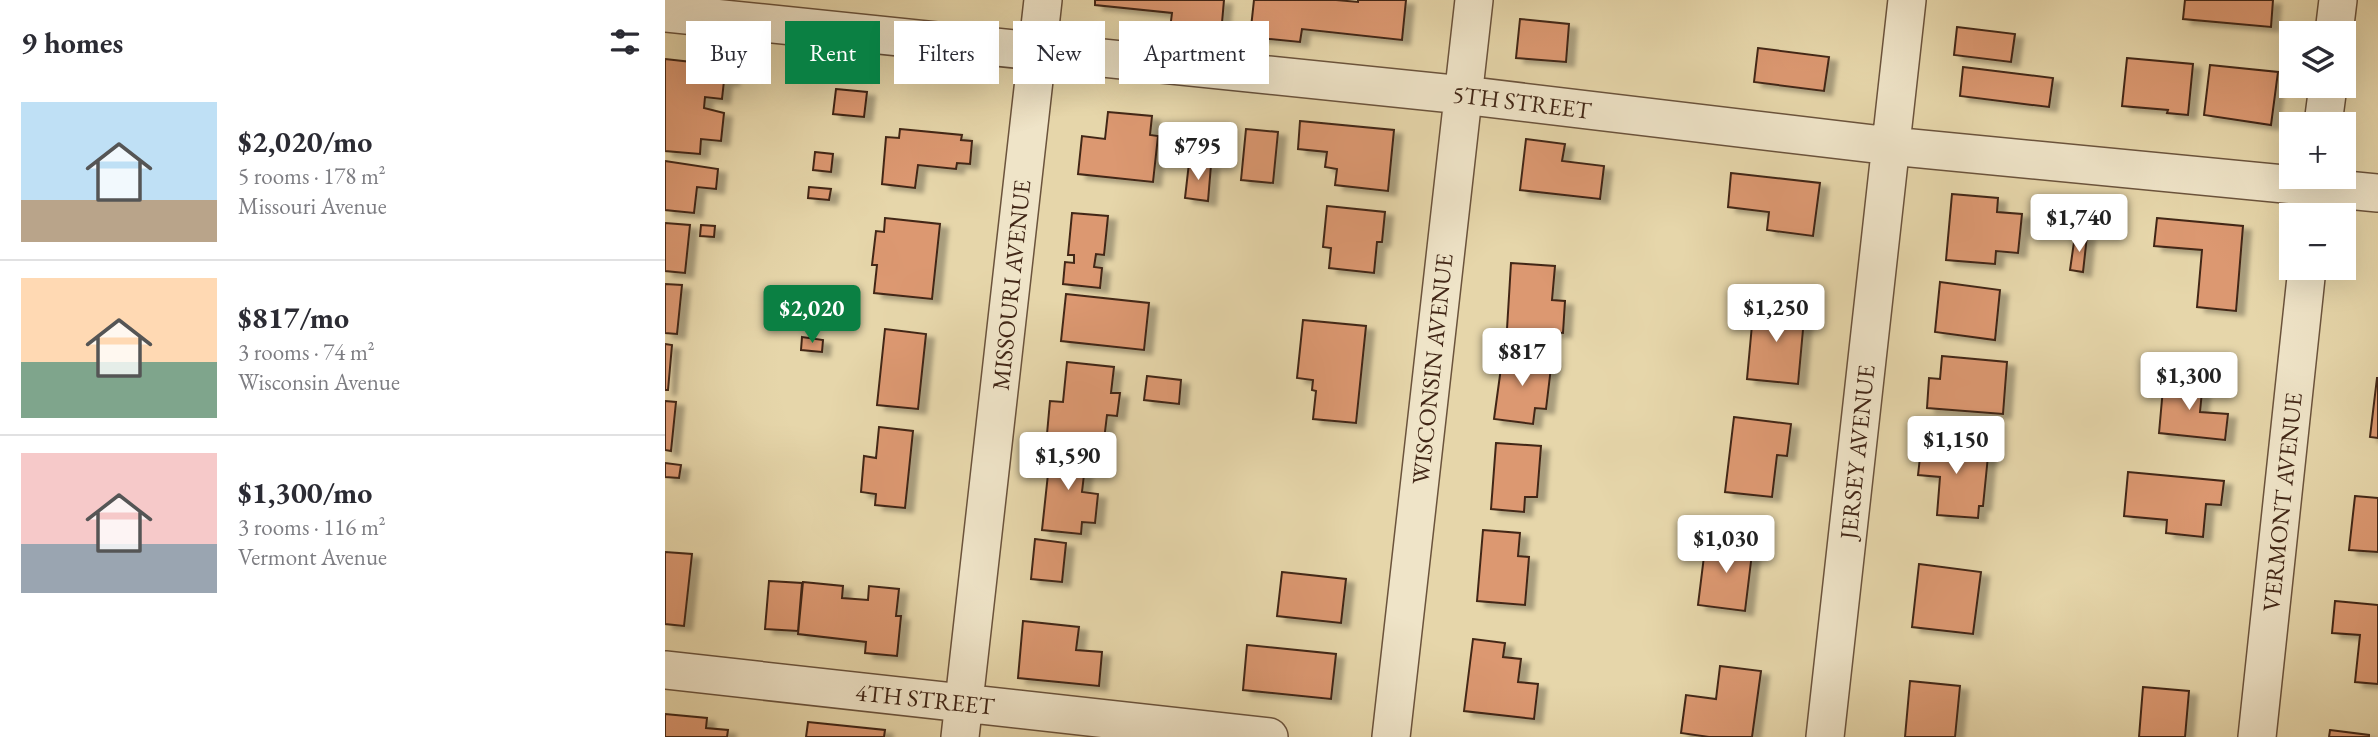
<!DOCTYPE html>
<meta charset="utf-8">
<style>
:root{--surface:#fff;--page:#f7f7f7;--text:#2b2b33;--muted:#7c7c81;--line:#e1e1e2;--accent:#0b8043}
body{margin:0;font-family:"EB Garamond",serif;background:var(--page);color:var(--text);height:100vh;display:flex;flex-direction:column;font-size:26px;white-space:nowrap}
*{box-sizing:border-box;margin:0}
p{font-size:23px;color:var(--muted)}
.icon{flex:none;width:38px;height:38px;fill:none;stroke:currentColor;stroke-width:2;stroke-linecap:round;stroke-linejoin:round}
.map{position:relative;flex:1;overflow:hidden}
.panel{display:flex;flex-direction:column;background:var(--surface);width:665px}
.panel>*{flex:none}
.hud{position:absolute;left:21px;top:21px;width:665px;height:63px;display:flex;gap:14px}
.buttons{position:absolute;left:1614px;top:21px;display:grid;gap:14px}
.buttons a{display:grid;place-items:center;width:77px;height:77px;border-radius:0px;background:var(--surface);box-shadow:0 7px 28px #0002;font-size:35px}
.price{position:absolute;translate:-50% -60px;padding:0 16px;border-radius:7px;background:#fff;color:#222;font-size:23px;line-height:46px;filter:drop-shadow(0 2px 4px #0008)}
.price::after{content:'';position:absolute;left:50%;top:42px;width:21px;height:16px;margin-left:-10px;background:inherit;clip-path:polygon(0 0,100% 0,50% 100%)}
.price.on{background:var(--accent);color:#fff}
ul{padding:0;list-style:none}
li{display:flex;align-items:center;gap:21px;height:175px;padding:0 21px}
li+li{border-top:2px solid var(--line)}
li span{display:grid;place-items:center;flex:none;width:196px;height:140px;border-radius:0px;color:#555}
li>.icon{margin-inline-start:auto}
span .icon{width:84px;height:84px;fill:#fffc;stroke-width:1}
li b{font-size:30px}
h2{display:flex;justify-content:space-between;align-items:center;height:84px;padding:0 21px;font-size:30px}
.pill{padding:0 24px;border-radius:0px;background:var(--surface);box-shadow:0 7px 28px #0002;font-size:24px;line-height:63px}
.pill.on{background:var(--accent);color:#fff}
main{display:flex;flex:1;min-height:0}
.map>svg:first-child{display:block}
.building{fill:#dc9871;stroke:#422717;stroke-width:2;filter:url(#shadow)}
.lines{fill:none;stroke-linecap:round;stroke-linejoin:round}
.minor-casing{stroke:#6b533c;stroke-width:40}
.minor{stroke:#efe4c8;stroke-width:37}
.labels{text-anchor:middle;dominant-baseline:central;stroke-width:6;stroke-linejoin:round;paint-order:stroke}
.street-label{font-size:24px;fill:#422717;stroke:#efe4c8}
</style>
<main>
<section class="panel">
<h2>9 homes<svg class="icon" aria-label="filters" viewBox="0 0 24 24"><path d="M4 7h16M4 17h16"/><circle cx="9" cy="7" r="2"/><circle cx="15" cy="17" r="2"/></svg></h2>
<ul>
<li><span style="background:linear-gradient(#bfe0f5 70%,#b9a48a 0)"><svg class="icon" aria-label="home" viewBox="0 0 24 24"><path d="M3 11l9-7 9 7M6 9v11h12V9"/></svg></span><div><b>$2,020/mo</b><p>5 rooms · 178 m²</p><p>Missouri Avenue</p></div></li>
<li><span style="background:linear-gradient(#ffd9b3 60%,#7fa58c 0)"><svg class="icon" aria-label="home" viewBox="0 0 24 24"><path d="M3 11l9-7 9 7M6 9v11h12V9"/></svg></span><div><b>$817/mo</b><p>3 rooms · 74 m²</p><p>Wisconsin Avenue</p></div></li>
<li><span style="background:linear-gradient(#f6c9c9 65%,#9aa5b1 0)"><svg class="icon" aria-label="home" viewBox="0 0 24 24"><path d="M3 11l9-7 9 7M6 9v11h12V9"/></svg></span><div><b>$1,300/mo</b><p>3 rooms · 116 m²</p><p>Vermont Avenue</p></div></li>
</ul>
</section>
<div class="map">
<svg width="1713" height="737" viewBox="0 0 1713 737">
<defs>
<filter id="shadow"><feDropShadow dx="8" dy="4.5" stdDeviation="2" flood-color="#0004"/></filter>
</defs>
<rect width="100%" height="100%" fill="#e6d6aa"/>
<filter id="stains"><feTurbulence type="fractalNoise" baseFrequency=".00286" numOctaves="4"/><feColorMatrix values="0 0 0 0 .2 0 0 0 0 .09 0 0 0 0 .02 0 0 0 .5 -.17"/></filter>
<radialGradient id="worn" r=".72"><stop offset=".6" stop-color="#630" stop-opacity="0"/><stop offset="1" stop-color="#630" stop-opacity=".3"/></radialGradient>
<path class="building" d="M 430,0 L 559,0 L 556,34 L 505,29 L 507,13 L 430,5 Z
M 589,0 L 671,0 L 693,2 L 693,0 L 741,0 L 737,40 L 637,29 L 635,42 L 585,37 Z
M 1520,0 L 1608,0 L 1606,27 L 1518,19 Z
M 855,19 L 904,24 L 901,62 L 851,58 Z
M 1292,27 L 1350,34 L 1346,62 L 1289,55 Z
M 1093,48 L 1164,57 L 1159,91 L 1089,82 Z
M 1462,58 L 1528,64 L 1523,115 L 1502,113 L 1503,110 L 1457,106 Z
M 0,59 L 62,66 L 61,73 L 66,73 L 66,81 L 59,81 L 57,99 L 40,97 L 39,108 L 59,113 L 56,141 L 36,139 L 35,154 L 0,151 Z
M 1545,65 L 1613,72 L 1606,125 L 1539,115 Z
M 1298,67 L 1388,78 L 1384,107 L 1295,96 Z
M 171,89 L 202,92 L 199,117 L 168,114 Z
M 443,112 L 487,116 L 485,135 L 493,136 L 488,182 L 413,174 L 417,136 L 440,139 Z
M 635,121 L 729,130 L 723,191 L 670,185 L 672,169 L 660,167 L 662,152 L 633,149 Z
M 235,129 L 297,135 L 296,140 L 307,141 L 305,164 L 292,163 L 291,169 L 253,165 L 250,188 L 217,184 L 221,137 L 234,138 Z
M 581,129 L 613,132 L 608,183 L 576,180 Z
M 861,139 L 900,144 L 897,161 L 939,166 L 935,199 L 855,190 Z
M 150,152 L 168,154 L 166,172 L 148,170 Z
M 0,161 L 53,169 L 51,189 L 32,187 L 29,213 L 0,210 Z
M 524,163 L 546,165 L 543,201 L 520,198 Z
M 1066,173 L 1155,183 L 1148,236 L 1102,230 L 1104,212 L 1063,207 Z
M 144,187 L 166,189 L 164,200 L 143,198 Z
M 1287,194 L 1333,198 L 1332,212 L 1357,214 L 1353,253 L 1331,251 L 1330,264 L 1281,260 Z
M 662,206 L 720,212 L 717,242 L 712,242 L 709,273 L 664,268 L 666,248 L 658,247 Z
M 407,213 L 443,216 L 439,255 L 431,254 L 429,267 L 437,268 L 435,288 L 398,284 L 400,262 L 409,263 L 409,255 L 403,255 Z
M 220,218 L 275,224 L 267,299 L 209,293 L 212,265 L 207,265 L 211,231 L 219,232 Z
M 1492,218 L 1578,226 L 1571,311 L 1532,307 L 1537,250 L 1489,246 Z
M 0,223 L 25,225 L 20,273 L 0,271 Z
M 36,225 L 50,226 L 49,237 L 35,236 Z
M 1410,235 L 1422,236 L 1418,272 L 1405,270 Z
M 846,263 L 890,266 L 887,300 L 900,301 L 898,333 L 842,329 Z
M 1275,282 L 1335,290 L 1330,340 L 1270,332 Z
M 0,284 L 17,285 L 12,334 L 0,333 Z
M 401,294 L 484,303 L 479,350 L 396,341 Z
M 1089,303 L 1140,308 L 1133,384 L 1082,379 Z
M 638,320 L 701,326 L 691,423 L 648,419 L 651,391 L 647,390 L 648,380 L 632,378 Z
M 220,329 L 261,334 L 253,409 L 212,405 Z
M 137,337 L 158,340 L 157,352 L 136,350 Z
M 0,344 L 7,345 L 3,390 L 0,390 Z
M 838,353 L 887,359 L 881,409 L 870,408 L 868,424 L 829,419 Z
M 1277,356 L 1342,362 L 1338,414 L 1262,408 L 1264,378 L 1275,379 Z
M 402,362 L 449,367 L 446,393 L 455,393 L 452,416 L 442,415 L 439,440 L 382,434 L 385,401 L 398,402 Z
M 482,376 L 516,380 L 514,404 L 479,400 Z
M 1499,377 L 1538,381 L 1535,412 L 1563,414 L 1560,440 L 1494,433 Z
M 1712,378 L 1713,378 L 1713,438 L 1705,437 Z
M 0,401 L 11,402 L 6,451 L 0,450 Z
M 1069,417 L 1126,424 L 1122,456 L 1112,455 L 1107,497 L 1060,492 Z
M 214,427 L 248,431 L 240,508 L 210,505 L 211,494 L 196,492 L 199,456 L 211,458 Z
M 1257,440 L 1324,446 L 1318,506 L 1314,506 L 1313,518 L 1272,515 L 1275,477 L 1253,475 Z
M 831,443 L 876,446 L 872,497 L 860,497 L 859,512 L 826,509 Z
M 386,446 L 422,449 L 417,492 L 433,494 L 430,523 L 417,522 L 416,534 L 377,530 Z
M 0,463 L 16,465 L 14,478 L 0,477 Z
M 1463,472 L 1559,481 L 1556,505 L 1541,504 L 1538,537 L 1501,533 L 1502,520 L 1459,516 Z
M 1690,496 L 1713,498 L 1713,552 L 1684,550 Z
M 818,530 L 855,533 L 853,556 L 864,557 L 860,605 L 812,601 Z
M 370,539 L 401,543 L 397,582 L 366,579 Z
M 1041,540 L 1088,545 L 1080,611 L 1033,605 Z
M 0,552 L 27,554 L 19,626 L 0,624 Z
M 1254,564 L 1316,572 L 1308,634 L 1247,627 Z
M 617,572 L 681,579 L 676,623 L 612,616 Z
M 104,581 L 137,583 L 133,631 L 100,629 Z
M 138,582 L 178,586 L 177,598 L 203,600 L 204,586 L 234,589 L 231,616 L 236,616 L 232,656 L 200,653 L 201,642 L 133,634 Z
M 1670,601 L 1713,605 L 1713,684 L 1690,682 L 1695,635 L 1667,633 Z
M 358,621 L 414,627 L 411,650 L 437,652 L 434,686 L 353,678 Z
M 808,639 L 840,643 L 838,657 L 856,659 L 853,682 L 873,684 L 869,719 L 799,711 Z
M 582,645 L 671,654 L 666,699 L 578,690 Z
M 1055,666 L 1096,671 L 1087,737 L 1044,737 L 1016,733 L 1021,695 L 1051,699 Z
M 1245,681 L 1295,686 L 1290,737 L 1240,737 Z
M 1478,687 L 1524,691 L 1520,737 L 1474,737 Z
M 0,714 L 42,718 L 41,728 L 63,730 L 62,737 L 0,737 Z
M 143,722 L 220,730 L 219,737 L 141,737 Z
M 1665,730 L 1704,735 L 1704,737 L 1664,737 Z"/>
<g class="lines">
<g class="minor-casing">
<path id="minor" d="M 0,13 L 798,95 L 1226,146 L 1713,193
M 1669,33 L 1673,0
M 1658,124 L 1663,86
M 0,670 L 604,737
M 295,737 L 378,0
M 726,737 L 809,0
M 1160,737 L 1242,0
M 1592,737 L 1642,268"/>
</g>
<use href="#minor" class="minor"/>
</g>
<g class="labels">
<g class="street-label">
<text transform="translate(857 102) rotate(7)">5TH STREET</text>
<text transform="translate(346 285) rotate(-84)">MISSOURI AVENUE</text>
<text transform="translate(767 369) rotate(-84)">WISCONSIN AVENUE</text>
<text transform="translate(1192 452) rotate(-84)">JERSEY AVENUE</text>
<text transform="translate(1617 502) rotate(-84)">VERMONT AVENUE</text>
<text transform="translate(260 699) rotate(6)">4TH STREET</text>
</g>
</g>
<rect width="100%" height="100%" filter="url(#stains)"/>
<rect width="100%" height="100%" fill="url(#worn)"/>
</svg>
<div class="buttons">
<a><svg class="icon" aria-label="layers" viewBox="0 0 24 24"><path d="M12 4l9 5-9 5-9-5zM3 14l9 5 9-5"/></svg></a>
<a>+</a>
<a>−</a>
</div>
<b class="price" style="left:533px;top:182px">$795</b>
<b class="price" style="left:1414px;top:254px">$1,740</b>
<b class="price" style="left:1111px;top:344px">$1,250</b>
<b class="price on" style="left:147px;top:345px">$2,020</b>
<b class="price" style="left:857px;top:388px">$817</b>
<b class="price" style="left:1524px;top:412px">$1,300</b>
<b class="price" style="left:1291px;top:476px">$1,150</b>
<b class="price" style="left:403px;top:492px">$1,590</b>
<b class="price" style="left:1061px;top:575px">$1,030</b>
<div class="hud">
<a class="pill">Buy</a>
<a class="pill on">Rent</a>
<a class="pill">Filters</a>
<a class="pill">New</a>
<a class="pill">Apartment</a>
</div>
</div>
</main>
